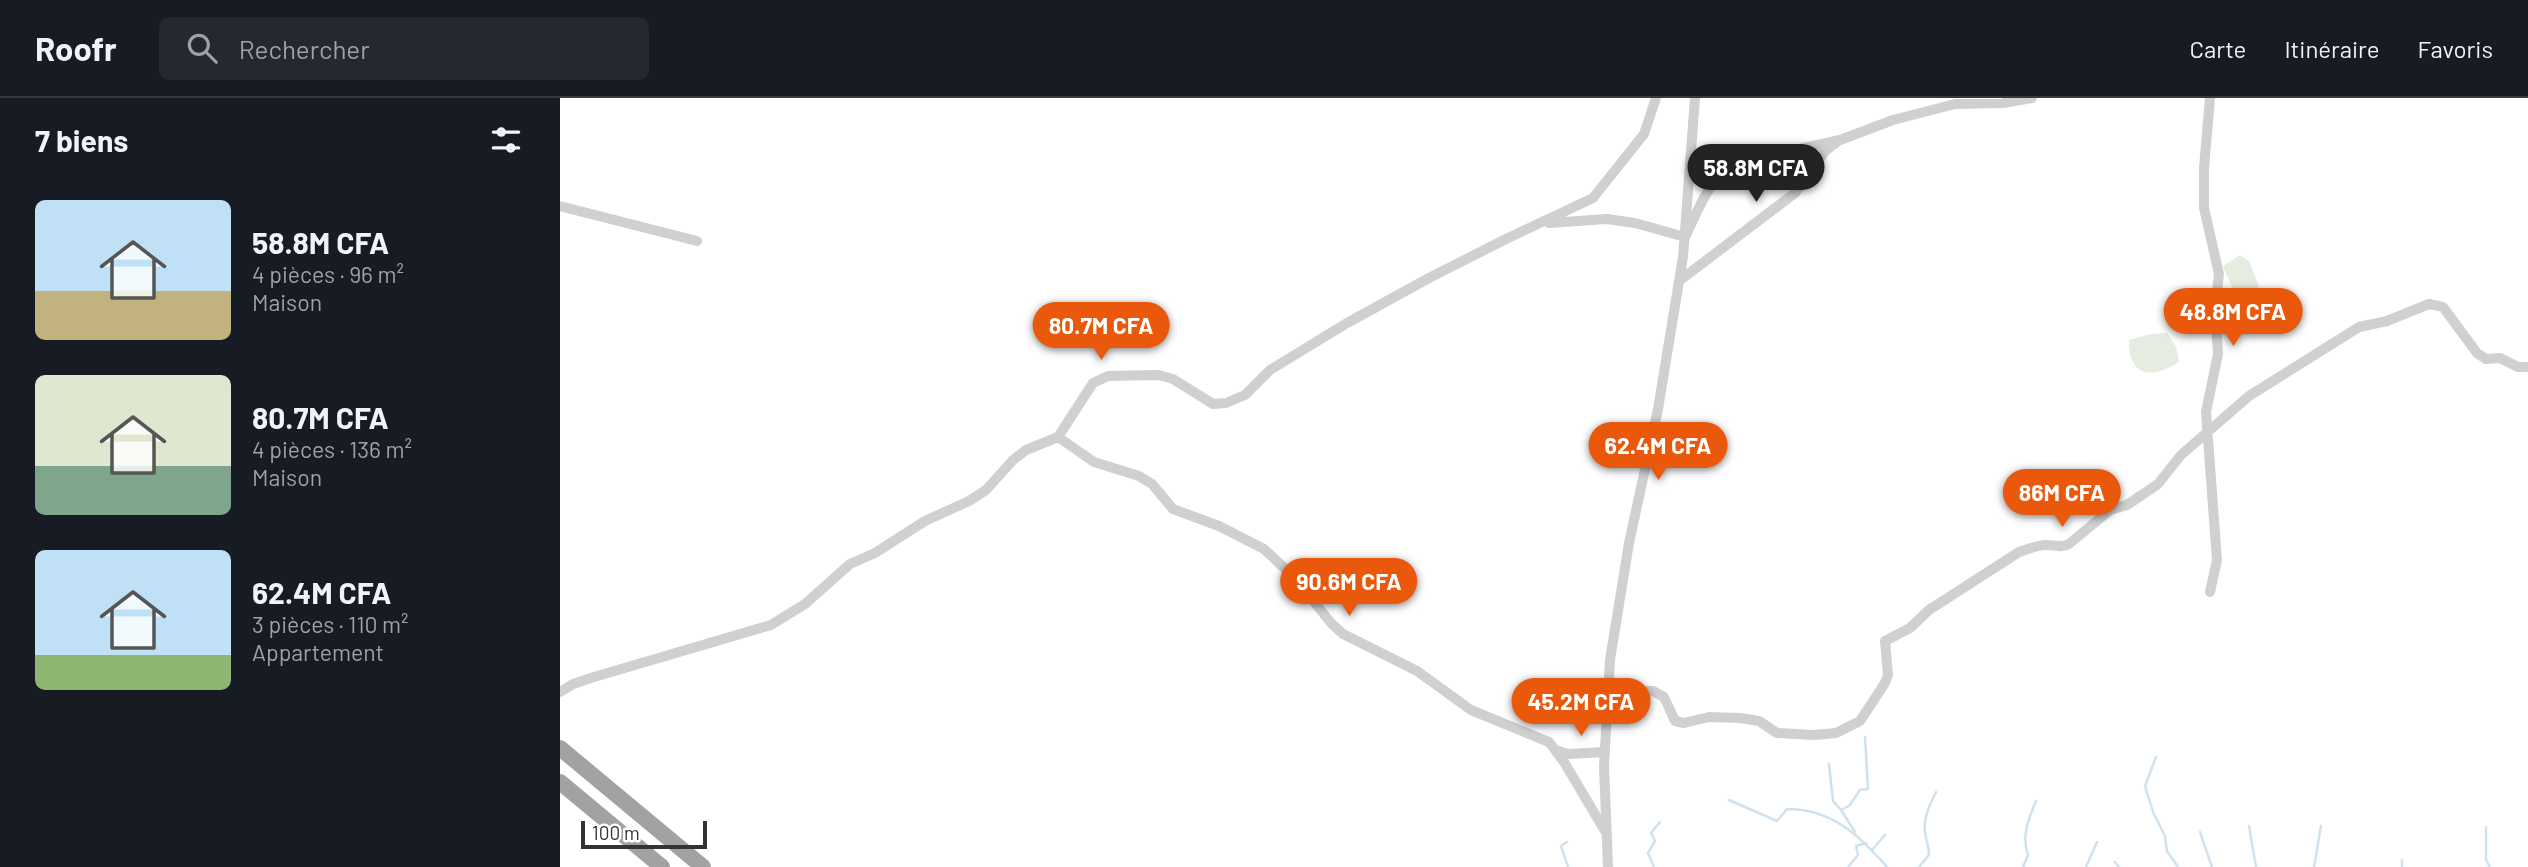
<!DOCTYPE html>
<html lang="fr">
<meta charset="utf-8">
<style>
:root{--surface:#171b24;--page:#242831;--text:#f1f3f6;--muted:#9ea1a6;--line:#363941;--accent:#ea580c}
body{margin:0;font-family:Barlow,sans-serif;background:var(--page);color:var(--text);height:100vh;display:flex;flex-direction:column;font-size:26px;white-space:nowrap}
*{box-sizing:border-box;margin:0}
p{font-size:23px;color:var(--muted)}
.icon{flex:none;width:38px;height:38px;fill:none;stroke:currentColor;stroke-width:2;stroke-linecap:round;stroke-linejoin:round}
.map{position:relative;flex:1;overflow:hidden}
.details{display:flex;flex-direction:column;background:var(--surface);width:560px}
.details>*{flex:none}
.scale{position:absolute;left:21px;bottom:18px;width:126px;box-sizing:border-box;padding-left:7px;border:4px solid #333;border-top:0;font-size:19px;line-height:24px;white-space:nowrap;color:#333;-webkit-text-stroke:5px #fff;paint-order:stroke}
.price{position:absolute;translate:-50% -60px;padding:0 16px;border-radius:24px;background:var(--accent);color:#fff;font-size:23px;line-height:46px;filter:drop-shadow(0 2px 4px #0008)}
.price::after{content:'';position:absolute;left:50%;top:42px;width:21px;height:16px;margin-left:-10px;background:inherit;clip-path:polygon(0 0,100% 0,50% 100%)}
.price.on{background:#222;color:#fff}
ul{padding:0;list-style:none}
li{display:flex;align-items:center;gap:21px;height:175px;padding:0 35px}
li span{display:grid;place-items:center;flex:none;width:196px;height:140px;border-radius:10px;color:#555}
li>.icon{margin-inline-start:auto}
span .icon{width:84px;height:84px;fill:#fffc;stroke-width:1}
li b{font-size:30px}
h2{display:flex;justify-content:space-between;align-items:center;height:84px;padding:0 35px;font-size:30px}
header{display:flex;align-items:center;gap:42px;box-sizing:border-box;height:98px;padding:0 35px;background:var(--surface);border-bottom:2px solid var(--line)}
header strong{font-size:33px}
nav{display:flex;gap:38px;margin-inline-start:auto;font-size:24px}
.search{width:490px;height:63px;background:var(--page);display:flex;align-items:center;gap:18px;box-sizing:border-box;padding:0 24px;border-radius:10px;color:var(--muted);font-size:26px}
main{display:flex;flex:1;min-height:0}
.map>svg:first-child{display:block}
.green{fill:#e6ecdf}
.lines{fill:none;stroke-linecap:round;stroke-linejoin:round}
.stream{stroke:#cfe2ee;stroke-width:2.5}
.minor{stroke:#d0d0d0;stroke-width:10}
.trunk{stroke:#a2a2a2;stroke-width:16}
</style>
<header>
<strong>Roofr</strong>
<div class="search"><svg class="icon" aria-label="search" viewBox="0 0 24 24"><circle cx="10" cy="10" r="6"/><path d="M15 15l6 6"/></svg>Rechercher</div>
<nav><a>Carte</a><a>Itinéraire</a><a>Favoris</a></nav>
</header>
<main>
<section class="details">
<h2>7 biens<svg class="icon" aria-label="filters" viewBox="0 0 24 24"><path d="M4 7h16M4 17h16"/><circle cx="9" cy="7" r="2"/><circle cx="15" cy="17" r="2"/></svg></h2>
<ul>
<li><span style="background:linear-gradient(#bfe0f5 65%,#c2b280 0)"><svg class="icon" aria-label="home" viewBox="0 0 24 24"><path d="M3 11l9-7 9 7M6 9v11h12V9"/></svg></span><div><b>58.8M CFA</b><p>4 pièces · 96 m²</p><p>Maison</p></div></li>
<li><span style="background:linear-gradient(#dfe7d0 65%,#7fa58c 0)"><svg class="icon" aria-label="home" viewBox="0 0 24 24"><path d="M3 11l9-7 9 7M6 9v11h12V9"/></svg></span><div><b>80.7M CFA</b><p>4 pièces · 136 m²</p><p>Maison</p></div></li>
<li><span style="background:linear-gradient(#bfe0f5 75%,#8fb573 0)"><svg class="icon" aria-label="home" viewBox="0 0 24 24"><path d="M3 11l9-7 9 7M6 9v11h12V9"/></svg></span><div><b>62.4M CFA</b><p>3 pièces · 110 m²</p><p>Appartement</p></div></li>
</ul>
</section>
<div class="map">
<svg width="1968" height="769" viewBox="0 0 1968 769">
<rect width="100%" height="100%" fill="#fff"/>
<path class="green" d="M 1680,157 L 1689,163 L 1699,189 L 1681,197 L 1675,196 L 1663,168 Z
M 1607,235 L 1616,249 L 1619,264 C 1592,281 1569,280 1569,242 L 1591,236 Z"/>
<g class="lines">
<path class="stream" d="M 1596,659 L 1585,688 L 1593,714 L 1605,738 L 1607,753 L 1618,769
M 1269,666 L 1273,703 L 1281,712
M 1169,702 L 1217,723 L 1227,711 C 1272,711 1299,737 1327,769
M 1689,728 L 1696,769
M 1926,729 L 1926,762 L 1930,769
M 1295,734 L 1281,712 L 1289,708 L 1300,692 L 1308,691 L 1305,639
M 1640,734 L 1652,769
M 1007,744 L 1001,748 L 1008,769
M 1312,752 L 1325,737
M 1555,764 L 1559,769
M 1094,769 L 1088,755 L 1095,743 L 1091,735 L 1100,724
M 1288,769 L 1298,757 L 1296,748 L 1306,745
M 1359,769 L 1369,757 C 1369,747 1366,743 1365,734 C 1363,720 1370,706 1376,694
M 1463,769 L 1468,757 C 1461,738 1469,720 1476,703
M 1526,769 L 1537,744
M 1754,769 L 1761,728
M 1842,769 L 1842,762"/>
<path class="minor" d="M 0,108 L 137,143
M 989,125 L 1047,121 L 1075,125 L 1125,139 C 1139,111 1149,78 1179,64 L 1280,42 L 1333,22 L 1395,6 L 1443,5 L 1472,0
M 1119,183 L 1235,95 L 1265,53 L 1277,44
M 498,339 L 534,364 L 579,378 L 592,386 L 613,411 L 659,428 L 704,451 L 735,480 L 771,525 L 783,536 L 857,573 L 911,612 L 989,644 L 1004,664 L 1045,733
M 1650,494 L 1657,462 L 1646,314 L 1658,256 L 1655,212 L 1659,176 L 1644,110 L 1644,70 L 1650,0
M 0,594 L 13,586 L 34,579 L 211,527 L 245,506 L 290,466 L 315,455 L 365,423 L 409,403 L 426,392 L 453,362 L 466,352 L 498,339 L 533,285 L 548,278 L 598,277 L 613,281 L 653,306 L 666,305 L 685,297 L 710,272 L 787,225 L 869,180 L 946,141 L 1033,100 L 1084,36 L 1096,0
M 1047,594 L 1093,593 L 1104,599 L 1115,623 L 1124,625 L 1149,619 L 1180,620 L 1199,623 L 1217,635 L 1254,637 L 1276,635 L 1300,623 L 1325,585 L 1328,577 L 1325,543 L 1350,530 L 1369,512 L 1459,454 C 1467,451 1476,448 1484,447 C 1494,446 1500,451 1509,446 L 1550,412 L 1567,407 L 1598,386 L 1621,357 L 1689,298 L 1799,229 L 1827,223 L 1869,206 L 1883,209 L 1917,255 L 1926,261 L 1940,260 L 1958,269 L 1968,269
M 996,652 L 1008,656 L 1044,654
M 1048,769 L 1044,668 L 1050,562 L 1069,445 L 1098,311 L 1123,159 L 1135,0"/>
<path class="trunk" d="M 0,650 L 143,769
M 0,684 L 102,769"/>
</g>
</svg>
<div class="scale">100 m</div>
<b class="price on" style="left:1196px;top:106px">58.8M CFA</b>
<b class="price" style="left:1673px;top:250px">48.8M CFA</b>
<b class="price" style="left:541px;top:264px">80.7M CFA</b>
<b class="price" style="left:1098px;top:384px">62.4M CFA</b>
<b class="price" style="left:1502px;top:431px">86M CFA</b>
<b class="price" style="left:789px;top:520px">90.6M CFA</b>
<b class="price" style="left:1021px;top:640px">45.2M CFA</b>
</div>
</main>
